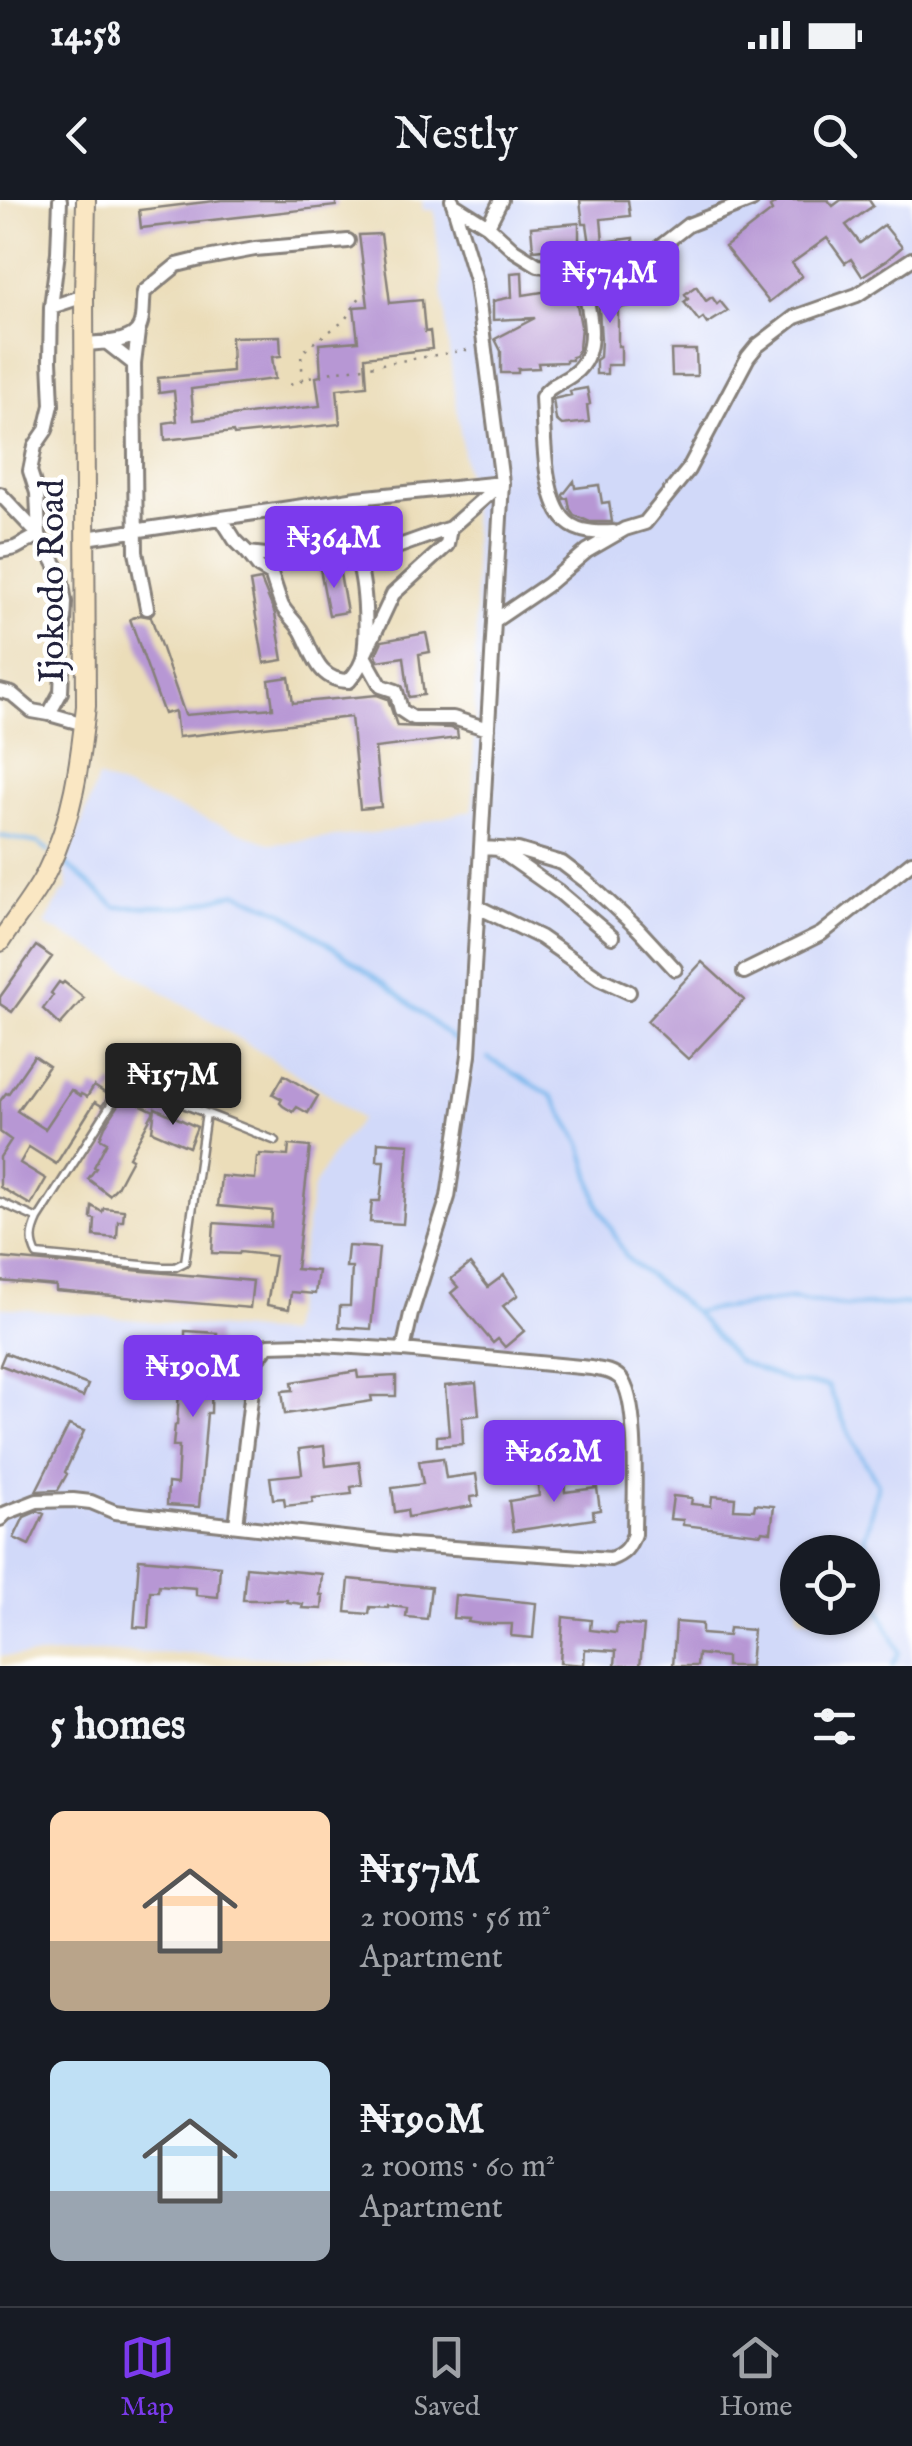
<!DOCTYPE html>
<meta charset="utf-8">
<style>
:root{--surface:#171b24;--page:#242831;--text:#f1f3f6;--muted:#9ea1a6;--line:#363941;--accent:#7c3aed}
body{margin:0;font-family:"IM FELL English",serif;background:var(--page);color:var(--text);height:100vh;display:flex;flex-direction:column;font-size:38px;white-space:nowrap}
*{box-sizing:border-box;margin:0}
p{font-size:32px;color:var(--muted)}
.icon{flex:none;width:55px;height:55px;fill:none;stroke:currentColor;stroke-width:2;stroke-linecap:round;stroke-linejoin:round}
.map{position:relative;height:1466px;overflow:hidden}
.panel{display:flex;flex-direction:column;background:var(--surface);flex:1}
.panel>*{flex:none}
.tools{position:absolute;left:780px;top:1335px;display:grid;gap:20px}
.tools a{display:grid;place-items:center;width:100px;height:100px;border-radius:50%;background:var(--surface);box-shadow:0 2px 8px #0004;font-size:50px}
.price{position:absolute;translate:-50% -85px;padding:0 22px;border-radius:10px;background:var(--accent);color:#fff;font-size:32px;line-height:65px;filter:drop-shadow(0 2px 5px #0008)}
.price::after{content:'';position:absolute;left:50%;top:60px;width:30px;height:22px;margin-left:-15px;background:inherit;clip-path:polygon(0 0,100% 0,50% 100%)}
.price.on{background:#222;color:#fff}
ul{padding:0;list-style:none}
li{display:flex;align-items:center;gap:30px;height:250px;padding:0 50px}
li span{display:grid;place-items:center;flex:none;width:280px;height:200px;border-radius:15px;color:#555}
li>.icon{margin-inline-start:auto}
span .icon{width:120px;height:120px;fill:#fffc;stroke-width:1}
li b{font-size:42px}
h2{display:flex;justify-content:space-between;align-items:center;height:120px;padding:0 50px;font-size:42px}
.status{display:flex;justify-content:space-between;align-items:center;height:70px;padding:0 50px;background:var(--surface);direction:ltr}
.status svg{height:28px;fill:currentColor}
header{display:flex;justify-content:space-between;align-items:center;height:130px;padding:0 50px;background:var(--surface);font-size:45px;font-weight:600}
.dock{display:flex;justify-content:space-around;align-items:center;height:140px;border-top:2px solid var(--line);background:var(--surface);font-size:28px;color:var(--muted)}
.dock a{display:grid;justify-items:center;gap:5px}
.dock .on{color:var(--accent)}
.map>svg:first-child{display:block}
.built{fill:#d1d9f9;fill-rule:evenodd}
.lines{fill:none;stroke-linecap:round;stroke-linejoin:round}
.stream{stroke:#79b7ec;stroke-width:4}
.building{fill:#b797d4}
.lane-casing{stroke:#86807a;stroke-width:11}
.street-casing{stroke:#86807a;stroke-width:18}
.secondary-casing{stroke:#86807a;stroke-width:22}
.path{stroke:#86807a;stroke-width:2.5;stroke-dasharray:2.5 8;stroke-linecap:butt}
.lane{stroke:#fff;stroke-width:6}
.street{stroke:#fff;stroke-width:12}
.secondary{stroke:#fae7c3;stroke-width:18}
.labels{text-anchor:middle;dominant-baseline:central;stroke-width:9;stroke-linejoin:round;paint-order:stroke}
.street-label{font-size:35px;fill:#22223b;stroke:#fff}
</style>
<div class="status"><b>14:58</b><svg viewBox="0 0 49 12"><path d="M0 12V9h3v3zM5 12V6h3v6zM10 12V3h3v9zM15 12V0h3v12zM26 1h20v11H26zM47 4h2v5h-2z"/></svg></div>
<header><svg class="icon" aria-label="back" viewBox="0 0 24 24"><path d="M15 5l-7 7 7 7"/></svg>Nestly<svg class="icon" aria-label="search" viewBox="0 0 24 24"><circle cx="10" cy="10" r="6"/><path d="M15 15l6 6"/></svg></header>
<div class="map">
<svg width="912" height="1466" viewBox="0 0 912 1466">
<rect width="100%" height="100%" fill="#fff"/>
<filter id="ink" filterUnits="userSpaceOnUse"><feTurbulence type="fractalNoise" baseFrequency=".01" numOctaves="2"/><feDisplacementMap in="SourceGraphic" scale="20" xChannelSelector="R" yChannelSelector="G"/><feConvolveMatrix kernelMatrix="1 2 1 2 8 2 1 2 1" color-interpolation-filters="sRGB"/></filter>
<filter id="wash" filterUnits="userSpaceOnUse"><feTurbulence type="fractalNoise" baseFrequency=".0048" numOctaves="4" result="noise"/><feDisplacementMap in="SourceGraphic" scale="40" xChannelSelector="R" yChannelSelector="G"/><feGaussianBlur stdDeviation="2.25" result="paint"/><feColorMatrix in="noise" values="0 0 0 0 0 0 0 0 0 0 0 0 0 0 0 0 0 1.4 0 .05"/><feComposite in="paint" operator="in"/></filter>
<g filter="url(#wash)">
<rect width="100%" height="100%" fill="#ebddb9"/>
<path class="built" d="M 422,0 L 912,0 L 912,1466 L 404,1466 L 211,1454 L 96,1452 L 41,1456 L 0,1456 L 0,1107 L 288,1134 L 313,988 L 332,955 L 361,919 L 325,892 L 107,757 L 45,725 L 61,694 L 68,689 L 65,669 L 98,578 L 271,644 L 389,631 L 473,610 L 476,422 L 473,327 L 448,144 L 434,10 L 423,10 ZM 798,1352 L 862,1352 L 862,1418 L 798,1418 Z"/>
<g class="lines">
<path class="stream" d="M 0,636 L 39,643 L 49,651
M 61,660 L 116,707 L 187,707 L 237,693 L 283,712 L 385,784 L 454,840
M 488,858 L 552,896 L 581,944 L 598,1004 L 627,1058 L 694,1112 L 738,1161 L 790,1182 L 828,1186 L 851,1238 L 878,1284 L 865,1336 L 869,1387 L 899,1452 L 892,1466
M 694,1112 L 792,1099 L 846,1106 L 912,1104"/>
</g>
<g id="blocks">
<path class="building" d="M 222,0 L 336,0 L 336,6 L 141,28 L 139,10 Z
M 580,0 L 628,0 L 630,16 L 601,19 L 603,42 L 633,38 L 635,60 L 593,65 L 587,24 L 583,24 Z
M 779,0 L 828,0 L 833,6 L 841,0 L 869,0 L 873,6 L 846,25 L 860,43 L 884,25 L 902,47 L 887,60 L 862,76 L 851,59 L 845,63 L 827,38 L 792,63 L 802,76 L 769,102 L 725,47 L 772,11 L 770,7 Z
M 579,23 L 579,45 L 533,50 L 531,27 Z
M 381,34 L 390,103 L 422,100 L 425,132 L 430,131 L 432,149 L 365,157 L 367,186 L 337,189 L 340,224 L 234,235 L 233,232 L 165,240 L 164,223 L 177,221 L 174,191 L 159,193 L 158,178 L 232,171 L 231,137 L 280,136 L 281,156 L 272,157 L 275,179 L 191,189 L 194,220 L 320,206 L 316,177 L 321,176 L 319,144 L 358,141 L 354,107 L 368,106 L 359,35 Z
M 522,72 L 523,95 L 549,91 L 549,76 L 572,79 L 581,126 L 579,149 L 575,156 L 572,157 L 572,160 L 566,160 L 566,162 L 538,163 L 539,168 L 518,169 L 518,173 L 501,173 L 501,151 L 495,139 L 535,118 L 493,120 L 493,101 L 512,97 L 511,73 Z
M 696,86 L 706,101 L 712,97 L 717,104 L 720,101 L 728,111 L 707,124 L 703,118 L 699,121 L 684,102 L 688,99 L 685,94 Z
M 612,87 L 627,87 L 630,106 L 618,108 L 618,146 L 621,146 L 621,165 L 607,165 L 607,174 L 596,174 L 596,160 L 600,157 L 601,140 L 598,92 Z
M 671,150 L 696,150 L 697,176 L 672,176 Z
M 587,188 L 590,204 L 587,205 L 589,222 L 562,225 L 556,220 L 553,199 L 571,195 L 570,191 Z
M 574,281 L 575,288 L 599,285 L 602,303 L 609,302 L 612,322 L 590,322 L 574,315 L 570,309 L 568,298 L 564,299 L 563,295 Z
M 393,313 L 396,334 L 334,344 L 335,348 L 318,349 L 314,327 Z
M 339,368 L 347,412 L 329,415 L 320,369 Z
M 261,380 L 275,414 L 283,460 L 264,463 L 250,382 Z
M 140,415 L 151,417 L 185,515 L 273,508 L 269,480 L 289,477 L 293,503 L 377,495 L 388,499 L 397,526 L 451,528 L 457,530 L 458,538 L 375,548 L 381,607 L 360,609 L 351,517 L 178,537 L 175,511 L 164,514 L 130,419 Z
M 426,433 L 430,452 L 419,454 L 424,495 L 409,497 L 404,457 L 378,461 L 376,454 L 382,441 Z
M 36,746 L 52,757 L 12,812 L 0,804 L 0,797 Z
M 702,762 L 744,800 L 688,859 L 647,821 Z
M 59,782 L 62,784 L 64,782 L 84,798 L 60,825 L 43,809 L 53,795 L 51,793 Z
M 34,856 L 49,866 L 17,911 L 45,929 L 71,890 L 80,896 L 81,894 L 87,897 L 94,886 L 105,893 L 111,883 L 116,886 L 102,906 L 95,902 L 56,964 L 29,947 L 20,963 L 46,979 L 31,1005 L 0,987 L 0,957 L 11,940 L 0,932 L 0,901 L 6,893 L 8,894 Z
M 199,856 L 223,869 L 218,879 L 239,890 L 233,901 L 205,886 L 210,877 L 193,868 Z
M 284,875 L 318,896 L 308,913 L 297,907 L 293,912 L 283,906 L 280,903 L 282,899 L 273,894 Z
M 129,894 L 136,898 L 133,901 L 154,911 L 129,957 L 132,959 L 126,970 L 117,987 L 109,995 L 88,979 L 96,968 L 94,967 L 107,942 L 100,938 L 105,926 L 124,897 Z
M 155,908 L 197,927 L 189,947 L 152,931 Z
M 378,942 L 409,944 L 403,1024 L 370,1022 L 372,1001 L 380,1001 L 382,985 L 384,961 L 377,961 Z
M 289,945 L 310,947 L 296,1069 L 318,1071 L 315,1094 L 291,1092 L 289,1109 L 267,1105 L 275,1056 L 240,1052 L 239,1054 L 212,1053 L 214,1023 L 271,1027 L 272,1011 L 218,1006 L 221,976 L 255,979 L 257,957 L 260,957 L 260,954 L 288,956 Z
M 92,1006 L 102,1012 L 104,1008 L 124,1010 L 123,1021 L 118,1021 L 117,1038 L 94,1036 L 95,1019 L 91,1018 Z
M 348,1046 L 379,1048 L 371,1129 L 339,1127 L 340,1106 L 350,1106 L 352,1067 L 346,1067 Z
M 0,1058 L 253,1081 L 250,1108 L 56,1091 L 56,1086 L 0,1081 Z
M 470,1064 L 488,1087 L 504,1075 L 518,1095 L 503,1106 L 524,1131 L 505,1147 L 498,1139 L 493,1143 L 451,1093 L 458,1087 L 451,1079 Z
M 185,1131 L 217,1133 L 215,1170 L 212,1170 L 211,1213 L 207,1213 L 199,1307 L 167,1305 L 168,1283 L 177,1284 L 179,1246 L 173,1246 L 175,1225 L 177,1225 L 179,1190 L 188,1190 L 190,1174 L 191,1150 L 185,1150 Z
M 5,1153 L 88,1185 L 83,1197 L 0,1165 Z
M 357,1171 L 358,1178 L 396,1176 L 396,1196 L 371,1196 L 372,1201 L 285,1214 L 282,1191 L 293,1190 L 292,1182 Z
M 476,1183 L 479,1215 L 462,1217 L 463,1244 L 437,1246 L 437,1236 L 449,1235 L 445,1186 Z
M 69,1225 L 84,1231 L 65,1272 L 67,1274 L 58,1290 L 36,1291 Z
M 324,1246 L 326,1266 L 359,1262 L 362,1285 L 351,1287 L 352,1294 L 312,1298 L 313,1303 L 285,1306 L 284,1298 L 273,1299 L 270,1277 L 302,1274 L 299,1249 Z
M 443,1258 L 446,1278 L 476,1274 L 479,1296 L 471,1297 L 472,1306 L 408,1317 L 407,1310 L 395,1312 L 392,1288 L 423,1284 L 419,1261 Z
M 563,1271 L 565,1292 L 597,1288 L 600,1310 L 593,1311 L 594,1319 L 513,1331 L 509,1301 L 539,1296 L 537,1274 Z
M 673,1296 L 692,1298 L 691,1304 L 711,1306 L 712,1296 L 735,1298 L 734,1309 L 754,1310 L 755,1304 L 774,1306 L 771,1332 L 762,1331 L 761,1334 L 683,1325 L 683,1320 L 670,1319 Z
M 38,1311 L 44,1314 L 29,1345 L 14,1338 L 24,1317 Z
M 139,1359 L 220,1366 L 218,1397 L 196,1395 L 196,1388 L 159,1385 L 158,1391 L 150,1391 L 148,1428 L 134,1427 Z
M 246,1367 L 322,1374 L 320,1395 L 323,1395 L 322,1409 L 302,1408 L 303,1404 L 287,1402 L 287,1400 L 243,1400 Z
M 349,1379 L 431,1387 L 427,1419 L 406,1417 L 407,1408 L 388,1406 L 388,1408 L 370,1407 L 369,1414 L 346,1412 Z
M 455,1395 L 536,1403 L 533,1438 L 511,1436 L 512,1424 L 481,1424 L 468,1422 L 469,1419 L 453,1418 Z
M 563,1417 L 591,1420 L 590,1430 L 616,1433 L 617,1424 L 644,1426 L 640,1466 L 615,1466 L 616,1451 L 585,1449 L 584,1465 L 560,1463 Z
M 676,1422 L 702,1424 L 702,1434 L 728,1436 L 729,1428 L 753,1430 L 750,1466 L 726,1466 L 726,1457 L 698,1454 L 697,1466 L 673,1466 Z"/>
</g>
</g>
<g filter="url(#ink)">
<use href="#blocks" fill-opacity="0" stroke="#86807a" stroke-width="2.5"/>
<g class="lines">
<g class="lane-casing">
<path id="lane" d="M 206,913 L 185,1062 L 175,1067 L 163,1067 L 37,1055 C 30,1042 32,1032 38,1019 L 119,892 L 132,885 C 180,902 228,922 276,941
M 0,1002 L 38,1019"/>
</g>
<g class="street-casing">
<path id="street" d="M 60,0 L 58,52 L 51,107 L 50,160 L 52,205 L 46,230 L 35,246 L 30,271 L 37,293 L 39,335 L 60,373 L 65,402 L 61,492 L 49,514 L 84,524
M 453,4 L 488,26 L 514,50 L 538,65 L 580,70 C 587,102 604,151 573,174 C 562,183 549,185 542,197 C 544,229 542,300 567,322 C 579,333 598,333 613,332
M 488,26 L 501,0
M 584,86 L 610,77 L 634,77 L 657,49 L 688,25 L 752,0
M 51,107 L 84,96
M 138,132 L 134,164 L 136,352 L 147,408
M 106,142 L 134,164
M 85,144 C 102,142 133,144 140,126 C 144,116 142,103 144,92 L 177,65 L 201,59 L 255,49 L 348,41
M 0,294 L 39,335 L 15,348 L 0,351
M 221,318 L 235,340 L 248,353 L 310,360 L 355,356 L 394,348 L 450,328 L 500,284
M 450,328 L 447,345 L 393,394 L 364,456 L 381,486 L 396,491 L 401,510 L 413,518 L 453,518 L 488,529
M 86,338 L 357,298 L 502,283 L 476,80 L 452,0
M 248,353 L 259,367 L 271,374 C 275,385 278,396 282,406 C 287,415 297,423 302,432 C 314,455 318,481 349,481 C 356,473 363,464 364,453 C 367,431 366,375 355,356
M 494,421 L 547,385 L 587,351 L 625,329 L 645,323 L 688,270 L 748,157 L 757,146 L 795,117 L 857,95 L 912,59
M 0,491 L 12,494 L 32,511 L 49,514
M 482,648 L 518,650 L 562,663 L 587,682 L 638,729 L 675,769
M 499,650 L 559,692 L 612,737
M 478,707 L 540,737 L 599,778 L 629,792
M 744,772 L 821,734 L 912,662
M 0,1319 L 6,1313 L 37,1301 L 73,1300 L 91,1302 L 115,1312 L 397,1344 L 610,1359 C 624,1354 629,1348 634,1334 C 634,1303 640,1198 620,1178 C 612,1170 601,1170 591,1168 L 403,1150 L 411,1114 L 448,997 L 469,855 L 502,283
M 236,1325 L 254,1173 L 256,1161 L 268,1145 L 304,1144 L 403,1150"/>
</g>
<g class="secondary-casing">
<path id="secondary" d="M 0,742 C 15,719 35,696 47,671 C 73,619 80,562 86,506 L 84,96 L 86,0"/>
</g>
<path class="path" d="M 303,180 L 301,155 L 309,146 L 344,121 L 362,94
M 290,185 L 315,175 L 473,149"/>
<use href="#lane" class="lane"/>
<use href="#street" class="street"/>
<use href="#secondary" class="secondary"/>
</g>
</g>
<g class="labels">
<g class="street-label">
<text transform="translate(53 381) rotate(-90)">Ijokodo Road</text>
</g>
</g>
</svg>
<div class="tools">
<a><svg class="icon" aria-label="locate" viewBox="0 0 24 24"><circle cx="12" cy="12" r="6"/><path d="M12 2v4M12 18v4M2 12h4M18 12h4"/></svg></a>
</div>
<b class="price" style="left:610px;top:126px">₦574M</b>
<b class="price" style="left:334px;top:391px">₦364M</b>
<b class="price on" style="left:173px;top:928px">₦157M</b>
<b class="price" style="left:193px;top:1220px">₦190M</b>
<b class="price" style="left:554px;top:1305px">₦262M</b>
</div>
<section class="panel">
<h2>5 homes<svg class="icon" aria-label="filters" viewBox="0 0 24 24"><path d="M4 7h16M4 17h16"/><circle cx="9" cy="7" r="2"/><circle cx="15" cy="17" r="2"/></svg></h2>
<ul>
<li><span style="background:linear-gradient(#ffd9b3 65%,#b9a48a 0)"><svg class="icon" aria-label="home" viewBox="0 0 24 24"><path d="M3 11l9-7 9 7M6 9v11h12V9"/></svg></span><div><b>₦157M</b><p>2 rooms · 56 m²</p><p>Apartment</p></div></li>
<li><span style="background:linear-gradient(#bfe0f5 65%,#9aa5b1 0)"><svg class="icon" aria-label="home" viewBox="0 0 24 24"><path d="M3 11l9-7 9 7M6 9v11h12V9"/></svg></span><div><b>₦190M</b><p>2 rooms · 60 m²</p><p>Apartment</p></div></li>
</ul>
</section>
<nav class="dock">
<a class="on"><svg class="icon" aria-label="map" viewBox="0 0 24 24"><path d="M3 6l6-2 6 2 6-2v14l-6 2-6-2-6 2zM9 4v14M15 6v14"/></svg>Map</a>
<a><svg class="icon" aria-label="saved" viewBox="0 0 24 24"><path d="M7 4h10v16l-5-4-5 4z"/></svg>Saved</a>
<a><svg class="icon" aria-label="home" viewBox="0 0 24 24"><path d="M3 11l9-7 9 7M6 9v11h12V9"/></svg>Home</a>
</nav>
